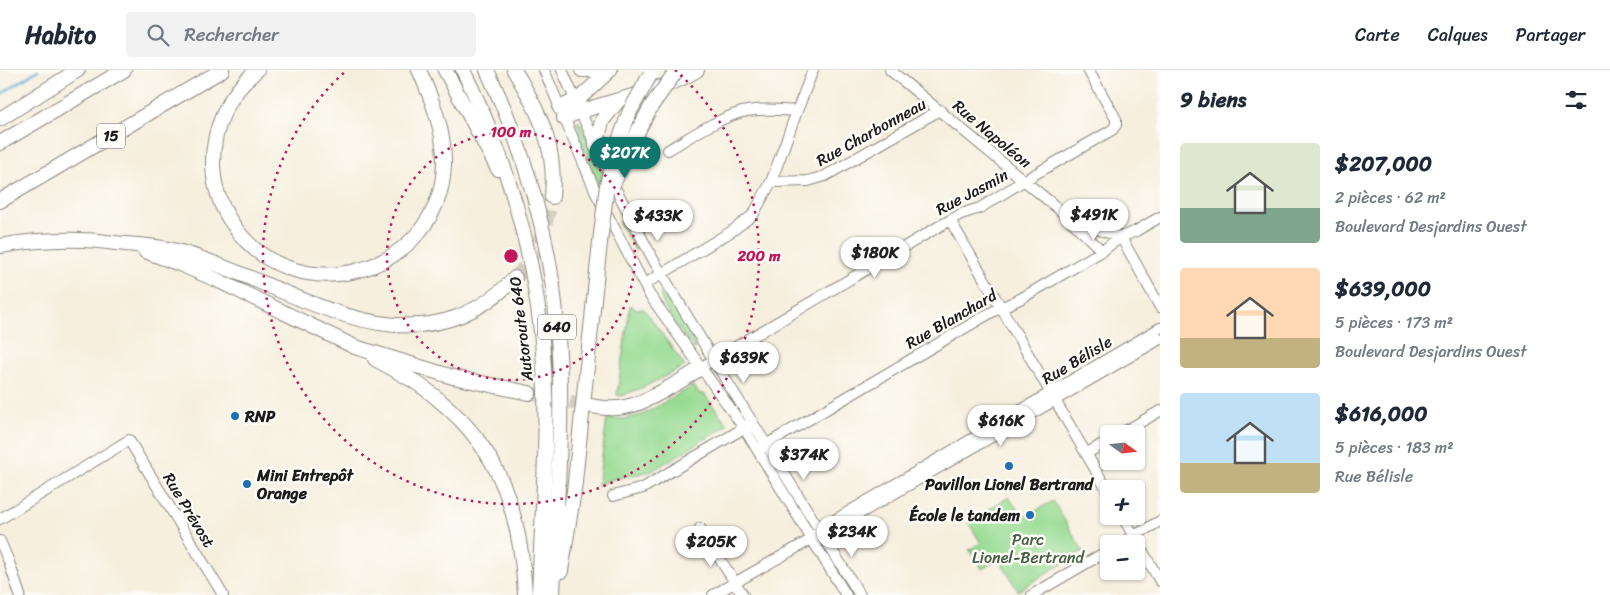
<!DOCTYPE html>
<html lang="fr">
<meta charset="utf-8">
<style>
:root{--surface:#fff;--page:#f2f2f3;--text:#1f2937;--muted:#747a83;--line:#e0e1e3;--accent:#0f766e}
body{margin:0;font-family:Sriracha,sans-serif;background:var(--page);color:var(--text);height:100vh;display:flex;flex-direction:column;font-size:19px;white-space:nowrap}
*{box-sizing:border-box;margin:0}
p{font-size:16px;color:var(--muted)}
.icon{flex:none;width:28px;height:28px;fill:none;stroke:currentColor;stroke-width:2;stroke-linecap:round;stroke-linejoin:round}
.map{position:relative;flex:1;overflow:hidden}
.details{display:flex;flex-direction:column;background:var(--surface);width:450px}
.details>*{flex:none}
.needle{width:32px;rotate:105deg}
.fabs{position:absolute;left:1100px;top:355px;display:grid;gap:10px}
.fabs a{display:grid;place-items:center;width:45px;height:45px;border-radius:5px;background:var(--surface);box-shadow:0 1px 4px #0004;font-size:25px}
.price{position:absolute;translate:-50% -42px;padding:0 11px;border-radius:18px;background:#fff;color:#222;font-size:16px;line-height:32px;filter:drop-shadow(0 1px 2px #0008)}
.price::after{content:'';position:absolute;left:50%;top:30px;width:15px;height:11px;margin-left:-8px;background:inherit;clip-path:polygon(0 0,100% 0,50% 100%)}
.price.active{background:var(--accent);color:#fff}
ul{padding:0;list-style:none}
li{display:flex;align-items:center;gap:15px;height:125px;padding:0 20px}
li span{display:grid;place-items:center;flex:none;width:140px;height:100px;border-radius:5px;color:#555}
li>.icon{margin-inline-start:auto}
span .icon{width:60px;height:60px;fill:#fffc;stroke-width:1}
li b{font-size:21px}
h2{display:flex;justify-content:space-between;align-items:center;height:60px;padding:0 20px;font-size:21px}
header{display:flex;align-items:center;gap:30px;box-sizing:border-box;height:70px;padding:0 25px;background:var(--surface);border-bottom:1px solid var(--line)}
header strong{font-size:24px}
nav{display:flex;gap:28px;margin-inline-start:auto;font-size:18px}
.search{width:350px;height:45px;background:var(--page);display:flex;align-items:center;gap:12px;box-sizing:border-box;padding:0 18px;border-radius:5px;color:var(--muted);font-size:19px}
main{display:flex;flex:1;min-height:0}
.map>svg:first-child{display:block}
.green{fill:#98db93;stroke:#5a7c58}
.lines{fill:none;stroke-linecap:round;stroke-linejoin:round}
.stream{stroke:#5ea8d6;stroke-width:2.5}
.highway-tunnel{stroke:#d5cfc1;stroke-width:14;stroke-dasharray:14 7;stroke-linecap:butt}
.minor-casing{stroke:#89867d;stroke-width:12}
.highway-casing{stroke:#89867d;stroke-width:16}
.minor{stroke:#fff;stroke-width:10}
.highway{stroke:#fff;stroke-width:14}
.highway-bridge-casing{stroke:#89867d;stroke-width:16;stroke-linecap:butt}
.highway-bridge{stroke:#fff;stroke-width:14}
.ring{fill:none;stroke:#c2185b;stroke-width:2.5;stroke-dasharray:2.5 5}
.poi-dot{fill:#1f6fb2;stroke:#fdfcf7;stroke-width:2}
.labels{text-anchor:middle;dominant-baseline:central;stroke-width:5;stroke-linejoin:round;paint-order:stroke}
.shield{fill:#fdfcf7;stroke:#605f5e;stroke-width:1}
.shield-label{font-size:15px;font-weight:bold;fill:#1c1c1c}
.street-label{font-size:16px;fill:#1c1c1c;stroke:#fdfcf7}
.poi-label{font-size:16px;font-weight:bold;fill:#1c1c1c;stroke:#fdfcf7;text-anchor:start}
.park-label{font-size:16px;fill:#475f46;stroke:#fdfcf7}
.centre{fill:#c2185b;stroke:#fdfcf7;stroke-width:2.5}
.ring-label{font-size:15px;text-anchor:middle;font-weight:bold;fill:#c2185b;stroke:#fdfcf7;stroke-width:5;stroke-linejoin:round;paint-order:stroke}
</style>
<header>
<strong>Habito</strong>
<div class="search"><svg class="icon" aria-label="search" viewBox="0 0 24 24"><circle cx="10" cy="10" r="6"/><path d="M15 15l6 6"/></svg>Rechercher</div>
<nav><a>Carte</a><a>Calques</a><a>Partager</a></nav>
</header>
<main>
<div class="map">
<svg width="1160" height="525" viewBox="0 0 1160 525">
<rect width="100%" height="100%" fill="#fdfcf7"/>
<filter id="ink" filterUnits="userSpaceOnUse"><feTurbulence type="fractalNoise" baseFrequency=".02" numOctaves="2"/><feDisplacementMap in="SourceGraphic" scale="10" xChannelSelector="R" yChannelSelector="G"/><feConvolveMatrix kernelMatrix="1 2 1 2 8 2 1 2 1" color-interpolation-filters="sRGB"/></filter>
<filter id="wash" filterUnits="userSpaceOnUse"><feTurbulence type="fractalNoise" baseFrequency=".0096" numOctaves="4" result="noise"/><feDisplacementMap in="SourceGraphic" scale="20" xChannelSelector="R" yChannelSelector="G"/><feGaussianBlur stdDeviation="1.12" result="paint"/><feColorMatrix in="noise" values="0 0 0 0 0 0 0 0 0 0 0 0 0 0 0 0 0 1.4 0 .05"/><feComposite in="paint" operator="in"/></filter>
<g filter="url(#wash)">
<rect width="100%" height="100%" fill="#f6efde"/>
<path class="green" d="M 577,51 L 579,51 L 603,103 L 599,116 L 580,69 Z
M 625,149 L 637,179 L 635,180 L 619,152 Z
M 661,218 L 665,219 C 673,232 696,267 695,280 C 685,267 656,234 661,218 Z
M 630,235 L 636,239 L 644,239 L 685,296 L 646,316 L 621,326 L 617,325 Z
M 693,316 L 700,324 L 704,324 L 728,355 L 652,401 L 610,410 L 598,416 L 607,348 L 623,349 L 642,345 Z
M 1009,427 L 1023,448 L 1053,431 L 1083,481 L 1018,521 L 999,489 L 982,499 L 969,480 L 981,473 L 968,452 Z"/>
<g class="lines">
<path class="stream" d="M 0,25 L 38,0"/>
</g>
</g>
<g filter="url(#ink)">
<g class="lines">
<path class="highway-tunnel" d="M 515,208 C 537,185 546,157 552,127
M 529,323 L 591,336"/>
<g class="minor-casing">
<path id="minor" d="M 544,0 L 597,125 L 649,224 L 744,358 L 846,525
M 562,0 L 611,110 L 654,191 L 713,289 L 860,525
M 890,0 L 1061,141 L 1102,181
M 668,80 C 692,66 715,50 742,42 C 759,38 779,40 797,41
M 771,112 L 808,111 L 825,106 L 940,40
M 950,150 L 1109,423
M 1075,152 L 1121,167 L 1160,237
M 645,214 L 732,161 L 753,145 L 771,112 L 797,41 L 813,0
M 700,298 L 938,157 L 961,144 L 980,138 L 1025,110 L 1112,60 L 1116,55 L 1116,49 L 1088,0
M 1120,364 L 1160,341
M 762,377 L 992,242 L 1022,228 L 1102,181 L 1121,167 L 1136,161 L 1160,147
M 1086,384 L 1109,370
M 613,426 L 643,418 L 749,355
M 1122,446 L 1160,511
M 0,449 L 129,370 L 223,525
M 700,458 L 743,525
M 816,464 L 828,454 L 1160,258
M 0,471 L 9,492 L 20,525
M 1120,474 L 1160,451
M 713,525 L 812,469 L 828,462 L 1160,269
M 1032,525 L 1109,480"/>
</g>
<g class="highway-casing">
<path id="highway" d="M 257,0 C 228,25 212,58 213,96 C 214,117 220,136 232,153 C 292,246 441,205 444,94 C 445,62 432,29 419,0
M 445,0 L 498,99
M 463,0 C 505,85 533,177 542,271 C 550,355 542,441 539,525
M 487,0 C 525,81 550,167 557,255 C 565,345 556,435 553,525
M 514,0 C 539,41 557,77 552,127
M 582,0 L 595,0
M 560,38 L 580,28 L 610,0
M 564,48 C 608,29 656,25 697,0
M 0,49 L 78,0
M 0,73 L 124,0
M 596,76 L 602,51 L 618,31
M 617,76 L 630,41
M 627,86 L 639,59 L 652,35
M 0,131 L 222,0
M 0,176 C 28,171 55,169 83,170 C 97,170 111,173 125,174 C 144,175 163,177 181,182 C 293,214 411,314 515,208
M 145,181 L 182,195 L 217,210 L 355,277 L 453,307 L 529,323
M 375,289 C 397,301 420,313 439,330 C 502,381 521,447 525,525
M 591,336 C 624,343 643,333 670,317 C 681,311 691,305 700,298
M 561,501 L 574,421 L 600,172"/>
</g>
<use href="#minor" class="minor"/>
<use href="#highway" class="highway"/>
<g class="highway-bridge-casing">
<path id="highway-bridge" d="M 652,35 L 677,0
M 630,41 L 650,5
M 612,116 L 627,86
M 600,172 L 607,115 L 617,76"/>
</g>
<use href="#highway-bridge" class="highway-bridge"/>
</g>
</g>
<g class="ring">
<circle cx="511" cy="186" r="124"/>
<path d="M675 0A248 248 0 1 1 347 0"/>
</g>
<g class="poi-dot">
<circle cx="235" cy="346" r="5"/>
<circle cx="1009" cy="396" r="5"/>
<circle cx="247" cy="414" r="5"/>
<circle cx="1030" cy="445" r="5"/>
</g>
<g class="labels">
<g class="shield">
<rect x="97" y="53.5" width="28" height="25" rx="4"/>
<rect x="538" y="244.5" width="38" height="25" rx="4"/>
</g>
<g class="shield-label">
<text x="111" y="66">15</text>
<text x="557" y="257">640</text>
</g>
<g class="street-label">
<text transform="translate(871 62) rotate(-29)">Rue Charbonneau</text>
<text transform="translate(992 64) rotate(40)">Rue Napoléon</text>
<text transform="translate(972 122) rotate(-28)">Rue Jasmin</text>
<text transform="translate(951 249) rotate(-30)">Rue Blanchard</text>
<text transform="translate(521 259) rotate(-97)">Autoroute 640</text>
<text transform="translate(1077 290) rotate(-31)">Rue Bélisle</text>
<text transform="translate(189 440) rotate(59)">Rue Prévost</text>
</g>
<g class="poi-label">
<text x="245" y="346">RNP</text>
<text x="257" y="405">Mini Entrepôt<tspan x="257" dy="18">Orange</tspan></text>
<text x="1009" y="414" text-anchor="middle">Pavillon Lionel Bertrand</text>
<text x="1020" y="445" text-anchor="end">École le tandem</text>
</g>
<g class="park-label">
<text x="1028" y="469">Parc<tspan x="1028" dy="18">Lionel-Bertrand</tspan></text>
</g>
</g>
<circle cx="511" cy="186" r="8" class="centre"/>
<g class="ring-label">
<text x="511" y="67">100 m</text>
<text x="759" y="191">200 m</text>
</g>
</svg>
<div class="fabs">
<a><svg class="needle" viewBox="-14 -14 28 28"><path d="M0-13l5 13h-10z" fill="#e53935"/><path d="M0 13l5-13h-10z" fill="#747a83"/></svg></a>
<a>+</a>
<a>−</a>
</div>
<b class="price active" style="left:625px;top:109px">$207K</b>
<b class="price" style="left:1094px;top:171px">$491K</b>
<b class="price" style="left:658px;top:172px">$433K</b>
<b class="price" style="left:875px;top:209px">$180K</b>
<b class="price" style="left:744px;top:314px">$639K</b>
<b class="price" style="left:1001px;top:377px">$616K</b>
<b class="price" style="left:804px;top:411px">$374K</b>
<b class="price" style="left:852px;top:488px">$234K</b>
<b class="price" style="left:711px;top:498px">$205K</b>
</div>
<section class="details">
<h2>9 biens<svg class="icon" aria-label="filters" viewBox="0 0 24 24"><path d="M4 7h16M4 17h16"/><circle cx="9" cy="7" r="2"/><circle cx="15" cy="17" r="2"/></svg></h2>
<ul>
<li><span style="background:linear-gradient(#dfe7d0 65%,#7fa58c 0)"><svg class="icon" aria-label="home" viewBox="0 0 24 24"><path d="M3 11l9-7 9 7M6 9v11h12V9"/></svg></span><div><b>$207,000</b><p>2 pièces · 62 m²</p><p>Boulevard Desjardins Ouest</p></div></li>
<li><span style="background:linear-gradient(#ffd9b3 70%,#c2b280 0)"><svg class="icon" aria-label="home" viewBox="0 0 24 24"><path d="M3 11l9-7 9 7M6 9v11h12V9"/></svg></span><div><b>$639,000</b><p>5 pièces · 173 m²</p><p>Boulevard Desjardins Ouest</p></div></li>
<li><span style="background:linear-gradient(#bfe0f5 70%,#c2b280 0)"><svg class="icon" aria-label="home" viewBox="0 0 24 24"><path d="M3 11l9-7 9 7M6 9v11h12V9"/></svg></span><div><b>$616,000</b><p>5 pièces · 183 m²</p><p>Rue Bélisle</p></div></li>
</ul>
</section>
</main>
